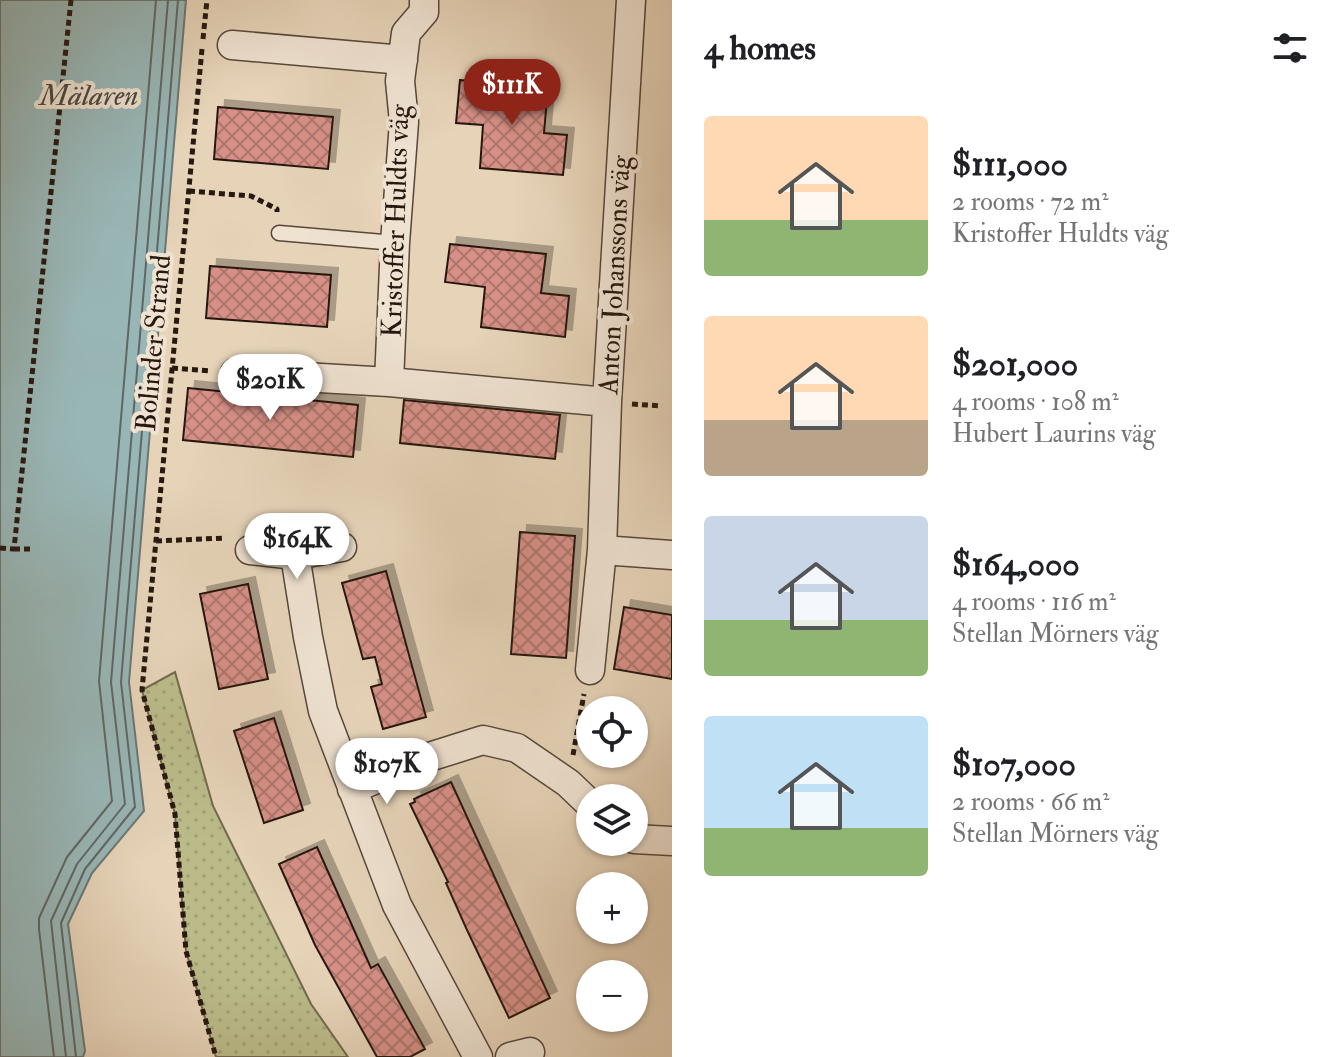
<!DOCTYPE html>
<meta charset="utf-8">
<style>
:root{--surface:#fff;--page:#f6f6f6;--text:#202124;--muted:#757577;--accent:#8f2418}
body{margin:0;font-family:"IM FELL Double Pica",serif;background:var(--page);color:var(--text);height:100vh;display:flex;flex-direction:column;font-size:30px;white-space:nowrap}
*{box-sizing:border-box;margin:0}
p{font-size:26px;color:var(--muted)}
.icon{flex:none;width:44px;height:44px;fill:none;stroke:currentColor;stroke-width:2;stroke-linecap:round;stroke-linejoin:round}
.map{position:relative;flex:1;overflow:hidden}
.panel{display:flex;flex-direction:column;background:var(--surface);width:672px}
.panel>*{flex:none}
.controls{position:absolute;left:576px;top:696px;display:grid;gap:16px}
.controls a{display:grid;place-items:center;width:72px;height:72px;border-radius:50%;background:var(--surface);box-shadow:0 2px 6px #0004;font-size:40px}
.price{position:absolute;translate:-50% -68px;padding:0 18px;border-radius:28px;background:#fff;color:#222;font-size:26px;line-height:52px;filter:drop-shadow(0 2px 4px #0008)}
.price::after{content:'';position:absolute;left:50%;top:48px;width:24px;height:18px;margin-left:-12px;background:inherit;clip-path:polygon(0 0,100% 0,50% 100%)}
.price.on{background:var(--accent);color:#fff}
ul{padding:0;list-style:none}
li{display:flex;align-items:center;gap:24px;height:200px;padding:0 32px}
li span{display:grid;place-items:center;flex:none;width:224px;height:160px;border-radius:8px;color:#555}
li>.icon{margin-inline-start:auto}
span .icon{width:96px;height:96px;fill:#fffc;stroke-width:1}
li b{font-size:34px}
h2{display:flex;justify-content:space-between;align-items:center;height:96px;padding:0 32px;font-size:34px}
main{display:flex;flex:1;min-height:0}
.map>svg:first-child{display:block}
.grass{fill:url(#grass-dots);stroke:#716a4d;stroke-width:2}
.water{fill:#98b6b6;stroke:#6b7774;stroke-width:2}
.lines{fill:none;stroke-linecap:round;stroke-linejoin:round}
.shore{stroke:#606763;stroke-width:2}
.building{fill:url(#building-cross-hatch);stroke:#271810;stroke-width:2;filter:url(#shadow)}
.lane-casing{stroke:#57473a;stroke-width:17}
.street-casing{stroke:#57473a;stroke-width:31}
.path{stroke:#271810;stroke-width:5;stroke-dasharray:6 4;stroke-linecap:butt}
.lane{stroke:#efe2d1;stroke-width:14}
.street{stroke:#efe2d1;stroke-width:28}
.labels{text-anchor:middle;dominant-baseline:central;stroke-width:8;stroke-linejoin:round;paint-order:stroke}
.street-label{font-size:28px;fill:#271810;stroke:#efe2d1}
.water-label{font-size:30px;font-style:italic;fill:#494742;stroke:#efe2d1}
</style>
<main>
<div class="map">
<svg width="672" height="1057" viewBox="0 0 672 1057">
<defs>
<pattern id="grass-dots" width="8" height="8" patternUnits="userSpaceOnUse" patternTransform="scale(2)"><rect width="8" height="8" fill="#bbbb8a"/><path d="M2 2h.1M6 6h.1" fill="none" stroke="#a1a076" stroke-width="1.8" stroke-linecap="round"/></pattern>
<pattern id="building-cross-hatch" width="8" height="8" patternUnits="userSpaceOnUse" patternTransform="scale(2)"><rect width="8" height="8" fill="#d69087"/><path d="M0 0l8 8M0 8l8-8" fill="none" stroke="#ae756d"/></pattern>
<filter id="shadow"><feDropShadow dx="7" dy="-7" stdDeviation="0" flood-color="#0004"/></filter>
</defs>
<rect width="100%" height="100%" fill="#e6d3b8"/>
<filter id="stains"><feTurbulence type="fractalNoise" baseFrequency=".0025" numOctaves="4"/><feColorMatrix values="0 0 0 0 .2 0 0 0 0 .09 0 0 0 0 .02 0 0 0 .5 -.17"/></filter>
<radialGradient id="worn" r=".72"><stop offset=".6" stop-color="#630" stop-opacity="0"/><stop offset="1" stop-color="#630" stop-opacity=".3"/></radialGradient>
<path class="grass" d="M 175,672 L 213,806 L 311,1004 L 348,1057 L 216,1057 L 186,951 L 175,814 L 142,690 Z"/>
<path class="water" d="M 0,0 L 186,0 L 129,682 L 144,811 L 92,873 L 68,924 L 85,1051 L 83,1057 L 0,1057 Z"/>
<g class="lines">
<path class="shore" d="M 54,1057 L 39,929 L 39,918 L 67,857 L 112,801 L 99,681 L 156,0
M 66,1057 L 51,921 L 77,864 L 125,804 L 111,682 L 168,0
M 76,1057 L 61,923 L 85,869 L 135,807 L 121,682 L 178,0"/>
</g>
<path class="building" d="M 460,80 L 548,87 L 544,133 L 567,135 L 563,175 L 480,168 L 483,125 L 456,123 Z
M 218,107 L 333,117 L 328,169 L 214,159 Z
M 450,244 L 546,254 L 541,293 L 569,296 L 565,337 L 481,327 L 485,287 L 445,282 Z
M 210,266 L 331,275 L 327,327 L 206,318 Z
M 188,388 L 358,405 L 353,457 L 183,440 Z
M 404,400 L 560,415 L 555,459 L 400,443 Z
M 520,532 L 575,536 L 566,658 L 511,654 Z
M 386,571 L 426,717 L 383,729 L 371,687 L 382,684 L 375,657 L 363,659 L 342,583 Z
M 248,584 L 268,679 L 219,689 L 200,594 Z
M 624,607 L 672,615 L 672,679 L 614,669 Z
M 274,718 L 303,810 L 264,823 L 234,731 Z
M 451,782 L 550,998 L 509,1018 L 467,930 L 446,883 L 448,882 L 410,804 L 415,802 L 414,799 Z
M 317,847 L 371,968 L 378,964 L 425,1049 L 410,1057 L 377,1057 L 315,945 L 279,864 Z"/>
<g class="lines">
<g class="lane-casing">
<path id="lane" d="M 279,233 L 395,243"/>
</g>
<g class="street-casing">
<path id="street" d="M 232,45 L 403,60
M 235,373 L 389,382 L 607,402
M 389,382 L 395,243 L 404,122 L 400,81 L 406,33 L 424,12 L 424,0
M 250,550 L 295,555 L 342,547
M 602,550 L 672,555
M 295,555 L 308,637 L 323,711 L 397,905 L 478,1057
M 590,670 L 602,550 L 607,402 L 631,0
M 352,789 L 429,757 L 483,740 L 517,748 L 568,783 L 590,804
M 634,839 L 672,841
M 510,1057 L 530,1052"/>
</g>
<path class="path" d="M 203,39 L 207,0
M 202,49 L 142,690 L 175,814 L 186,951 L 216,1057
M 189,191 L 251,196 L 277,209 L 277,212
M 172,368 L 211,371
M 632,404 L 662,406
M 156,541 L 225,538
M 0,548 L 14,549 L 71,0
M 14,549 L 34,549
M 573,755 L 584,694"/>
<use href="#lane" class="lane"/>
<use href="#street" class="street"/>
</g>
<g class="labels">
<g class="street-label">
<text transform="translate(396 221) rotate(-88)">Kristoffer Huldts väg</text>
<text transform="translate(615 275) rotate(-87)">Anton Johanssons väg</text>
<text transform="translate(154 343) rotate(-85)">Bolinder Strand</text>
</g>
<g class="water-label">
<text x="89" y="95">Mälaren</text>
</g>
</g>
<rect width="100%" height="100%" filter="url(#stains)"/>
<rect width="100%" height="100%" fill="url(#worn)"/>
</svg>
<div class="controls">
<a><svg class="icon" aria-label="locate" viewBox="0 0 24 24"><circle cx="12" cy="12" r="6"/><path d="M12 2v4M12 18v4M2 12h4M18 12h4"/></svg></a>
<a><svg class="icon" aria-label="layers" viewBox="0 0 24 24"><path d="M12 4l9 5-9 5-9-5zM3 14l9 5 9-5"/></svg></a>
<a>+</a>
<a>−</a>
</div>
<b class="price on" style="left:512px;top:127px">$111K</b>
<b class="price" style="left:270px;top:422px">$201K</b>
<b class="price" style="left:297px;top:581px">$164K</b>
<b class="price" style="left:387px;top:806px">$107K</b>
</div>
<section class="panel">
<h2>4 homes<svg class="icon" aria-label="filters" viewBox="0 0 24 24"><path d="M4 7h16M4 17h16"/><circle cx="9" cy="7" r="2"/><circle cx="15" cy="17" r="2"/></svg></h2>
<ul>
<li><span style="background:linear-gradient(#ffd9b3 65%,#8fb573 0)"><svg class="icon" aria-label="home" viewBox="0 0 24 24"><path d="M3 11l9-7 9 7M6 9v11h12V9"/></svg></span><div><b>$111,000</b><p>2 rooms · 72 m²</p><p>Kristoffer Huldts väg</p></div></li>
<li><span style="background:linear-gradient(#ffd9b3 65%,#b9a48a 0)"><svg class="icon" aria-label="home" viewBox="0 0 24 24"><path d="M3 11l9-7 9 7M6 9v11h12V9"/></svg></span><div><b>$201,000</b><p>4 rooms · 108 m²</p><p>Hubert Laurins väg</p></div></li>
<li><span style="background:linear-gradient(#c9d6e8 65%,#8fb573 0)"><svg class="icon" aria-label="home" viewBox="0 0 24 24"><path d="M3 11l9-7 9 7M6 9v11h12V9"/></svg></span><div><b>$164,000</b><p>4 rooms · 116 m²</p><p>Stellan Mörners väg</p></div></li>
<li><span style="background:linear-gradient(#bfe0f5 70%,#8fb573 0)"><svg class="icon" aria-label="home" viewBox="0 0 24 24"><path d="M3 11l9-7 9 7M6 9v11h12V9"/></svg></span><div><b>$107,000</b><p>2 rooms · 66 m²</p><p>Stellan Mörners väg</p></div></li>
</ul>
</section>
</main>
